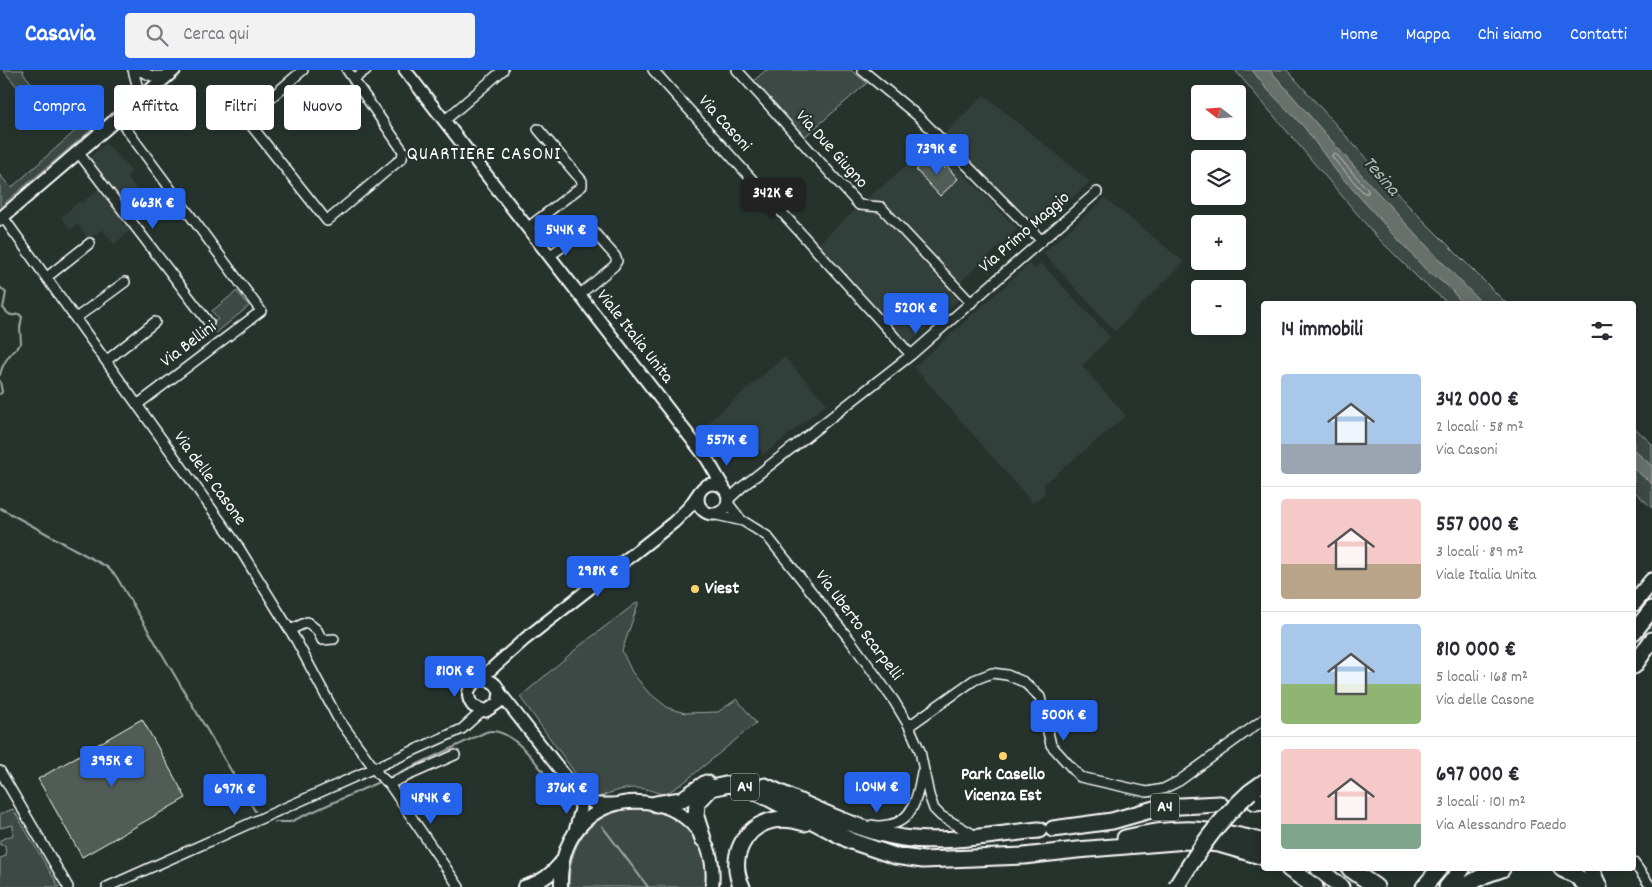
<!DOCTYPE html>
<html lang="it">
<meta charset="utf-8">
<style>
:root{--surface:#fff;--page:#f2f2f3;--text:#2b2b33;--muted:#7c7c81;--line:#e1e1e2;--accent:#2563eb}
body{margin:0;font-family:Dekko,sans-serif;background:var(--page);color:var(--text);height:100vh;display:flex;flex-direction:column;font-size:19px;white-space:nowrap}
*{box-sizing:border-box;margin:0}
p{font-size:16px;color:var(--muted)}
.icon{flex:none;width:28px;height:28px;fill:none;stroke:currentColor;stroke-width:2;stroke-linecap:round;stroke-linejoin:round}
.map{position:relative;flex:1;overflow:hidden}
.panel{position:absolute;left:1261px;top:231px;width:375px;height:570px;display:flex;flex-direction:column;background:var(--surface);border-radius:5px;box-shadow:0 2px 12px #0003}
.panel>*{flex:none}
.hud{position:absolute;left:15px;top:15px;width:475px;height:45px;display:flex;gap:10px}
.needle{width:32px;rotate:287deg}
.buttons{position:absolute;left:1191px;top:15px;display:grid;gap:10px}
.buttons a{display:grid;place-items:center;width:55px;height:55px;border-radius:5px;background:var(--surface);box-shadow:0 2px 12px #0003;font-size:25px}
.price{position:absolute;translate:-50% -42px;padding:0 11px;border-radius:5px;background:var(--accent);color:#fff;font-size:16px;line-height:32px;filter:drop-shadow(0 1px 2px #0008)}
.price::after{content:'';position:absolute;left:50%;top:30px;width:15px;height:11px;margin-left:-8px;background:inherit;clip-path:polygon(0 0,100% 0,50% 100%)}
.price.current{background:#222;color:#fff}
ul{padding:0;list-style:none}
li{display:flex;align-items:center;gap:15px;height:125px;padding:0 20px}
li+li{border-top:1px solid var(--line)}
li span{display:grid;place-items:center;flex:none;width:140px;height:100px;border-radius:5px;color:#555}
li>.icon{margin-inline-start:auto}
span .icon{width:60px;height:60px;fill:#fffc;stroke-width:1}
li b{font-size:21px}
h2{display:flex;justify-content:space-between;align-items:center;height:60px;padding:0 20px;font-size:21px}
.chip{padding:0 18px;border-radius:5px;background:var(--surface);box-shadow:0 2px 12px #0003;font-size:18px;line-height:45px}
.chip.current{background:var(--accent);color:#fff}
header{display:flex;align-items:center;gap:30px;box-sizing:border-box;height:70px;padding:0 25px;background:var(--accent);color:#fff}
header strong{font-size:24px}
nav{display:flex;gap:28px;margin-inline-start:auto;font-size:18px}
.search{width:350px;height:45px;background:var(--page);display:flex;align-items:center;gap:12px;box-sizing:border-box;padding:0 18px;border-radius:5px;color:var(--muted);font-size:19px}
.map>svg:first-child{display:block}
.built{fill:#333f3a}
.green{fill:#3e4944;stroke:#9ea4a2}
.water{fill:#67706c;stroke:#a4a9a7}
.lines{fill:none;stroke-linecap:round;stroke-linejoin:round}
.shore{stroke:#c2c6c4;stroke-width:1}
.stream{stroke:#a4a9a7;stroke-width:2}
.building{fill:#515c57;stroke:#fff}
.street-casing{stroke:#fff;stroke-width:12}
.secondary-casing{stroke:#fff;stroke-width:15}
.primary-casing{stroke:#fff;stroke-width:16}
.highway-casing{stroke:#fff;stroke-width:19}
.street{stroke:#26332d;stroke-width:9}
.secondary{stroke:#26332d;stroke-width:11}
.primary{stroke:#26332d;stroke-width:12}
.highway{stroke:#26332d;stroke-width:15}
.highway-bridge-casing{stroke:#fff;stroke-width:19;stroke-linecap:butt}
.highway-bridge{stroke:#26332d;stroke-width:15}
.poi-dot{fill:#ffd166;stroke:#26332d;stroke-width:2}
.labels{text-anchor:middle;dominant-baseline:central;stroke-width:4.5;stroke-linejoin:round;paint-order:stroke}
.shield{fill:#26332d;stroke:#bec2c0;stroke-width:1}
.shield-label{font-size:16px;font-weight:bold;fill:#fff}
.street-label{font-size:18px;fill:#fff;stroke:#26332d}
.poi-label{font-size:18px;font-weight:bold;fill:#fff;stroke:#26332d;text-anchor:start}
.neighbourhood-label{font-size:19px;letter-spacing:1px;fill:#fff;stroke:#26332d}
.water-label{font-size:19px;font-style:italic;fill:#b3b8b6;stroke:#26332d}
</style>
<header>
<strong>Casavia</strong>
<div class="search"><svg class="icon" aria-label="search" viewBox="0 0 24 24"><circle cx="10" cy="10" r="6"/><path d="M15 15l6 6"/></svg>Cerca qui</div>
<nav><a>Home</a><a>Mappa</a><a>Chi siamo</a><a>Contatti</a></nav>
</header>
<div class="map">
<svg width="1652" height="817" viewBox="0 0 1652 817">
<rect width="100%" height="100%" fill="#26332d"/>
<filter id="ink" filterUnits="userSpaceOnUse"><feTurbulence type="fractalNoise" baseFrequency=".02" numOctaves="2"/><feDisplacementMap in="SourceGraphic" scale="10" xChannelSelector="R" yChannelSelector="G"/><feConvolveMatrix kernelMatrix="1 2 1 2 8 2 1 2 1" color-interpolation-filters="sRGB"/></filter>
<g filter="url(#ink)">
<path class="built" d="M 984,25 L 1090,112 L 1034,161 L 942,66 Z
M 106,73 L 132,102 L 127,107 L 139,123 L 121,137 L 88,89 Z
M 933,73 L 1018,159 L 956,216 L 896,150 L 867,133 L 868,128 Z
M 99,119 L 131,160 L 114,174 L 102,159 L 87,170 L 85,167 L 86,165 L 77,154 L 70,159 L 61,147 L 80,131 L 82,133 Z
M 1105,128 L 1184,192 L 1115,261 L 1043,183 Z
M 854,141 L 877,141 L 956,228 L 957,231 L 905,277 L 814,178 Z
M 1041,193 L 1110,267 L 1082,296 L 1126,346 L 1044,414 L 1044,424 L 1033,433 L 914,297 L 1029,194 L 1035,199 Z
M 784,287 L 827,334 L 763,385 L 752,371 L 738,381 L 734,376 L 715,392 L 694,365 Z"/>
<path class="green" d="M 3,0 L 24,0 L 23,3 L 40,23 L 30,32 Z
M 766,0 L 851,0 L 867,13 L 801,70 L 751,13 Z
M 1235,0 L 1287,0 L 1405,132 L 1507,234 L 1449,234 L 1419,209 L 1376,166 Z
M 92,46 L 98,54 L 0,137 L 0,105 L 11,118 Z
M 237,221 L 249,236 L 216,263 L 210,256 L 218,249 L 212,241 Z
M 1634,357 L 1652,374 L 1652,438 L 1634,421 Z
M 639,531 L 622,581 L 632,602 L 647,621 L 668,638 L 685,643 L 718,642 L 737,629 L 756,653 L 683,713 L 664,725 C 636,713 622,718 594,729 L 520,627 L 582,574 Z
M 631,738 L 654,740 L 676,749 L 694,766 L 704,784 L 707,817 L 569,817 C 569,787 578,759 608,745 C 615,742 623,740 631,738 Z
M 13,739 L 59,817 L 0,817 L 0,788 L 6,786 L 5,775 L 0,775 L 0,770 L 13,765 L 13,755 L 0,758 L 0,744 Z"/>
<path class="water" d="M 1252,0 L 1270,0 C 1339,80 1408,159 1483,234 L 1463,234 L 1448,216 L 1427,201 L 1337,102 L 1304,57 L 1265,17 Z
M 1634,380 L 1652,396 L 1652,414 L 1634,399 Z"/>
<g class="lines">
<path class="shore" d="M 1333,84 L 1336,84 L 1368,120 L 1368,123 L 1364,123 L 1332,87 Z"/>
<path class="stream" d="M 0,217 L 6,223 L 3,238 C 8,244 10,247 19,244 L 22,247 L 20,258 L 21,273 C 11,283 3,291 0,305
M 0,311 L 2,322 L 0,324
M 0,438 L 107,497 L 116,506 L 255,741
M 388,708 L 486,662 C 514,652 554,717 568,736
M 275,752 L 290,752 L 381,711
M 602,756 L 648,817"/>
</g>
<path class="building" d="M 932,86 L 944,99 L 947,96 L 958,109 L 940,126 L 916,100 Z
M 142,649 L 186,728 L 82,787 L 38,709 Z"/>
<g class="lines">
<g class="street-casing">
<path id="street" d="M 138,0 L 152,6 L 167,6
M 303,0 L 246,49 L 327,151 L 402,88 L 403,81 L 347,0
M 653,0 L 911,285
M 737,0 L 859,135 L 881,137 L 971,233
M 862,0 L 919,47 L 1042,171
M 354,9 L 366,0
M 133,33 L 138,18 L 133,0
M 118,48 L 261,241 L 137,335
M 444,51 L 503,0
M 78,82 L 209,253
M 3,147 L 236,473 L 296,570 L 337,647 L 379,705 L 389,714 L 459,817
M 527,158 L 582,116 L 582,111 L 538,59
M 549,186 L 581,164 L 592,160 L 615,186 L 617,191 L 614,196 L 579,225
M 47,207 L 90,173
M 76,248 L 125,212
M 106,291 L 155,252
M 728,430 L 742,417 L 911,285 L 1097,122
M 728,433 L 741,450
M 712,444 L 743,451 L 767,466 L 850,570 L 894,631 L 909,656 L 920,681 L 929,725 L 934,739 L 941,746 L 976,766
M 290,560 L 307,552 L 317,560 L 322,570 L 334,569
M 909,656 L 974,610 L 992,603 L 1007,605 L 1024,612 L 1040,627 L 1051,675 L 1080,707 L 1147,722 L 1163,719 L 1179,711 L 1264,649
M 0,701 L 68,817
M 389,714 L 455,685
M 872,755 C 878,757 882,756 888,755 C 914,752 918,724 922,702
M 1634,793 L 1651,817
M 107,817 L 462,659 L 482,641"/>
</g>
<g class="secondary-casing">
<path id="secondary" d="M 405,0 L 707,389 L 724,418
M698 429a15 15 0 1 1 30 0a15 15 0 1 1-30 0Z
M 479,610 L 525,569 L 674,452 L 689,437 L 700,421
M 500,623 L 498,633 L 486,641 L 473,636 C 456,614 492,597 500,623 L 579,724 L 595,734 L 615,734
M 575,761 L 581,739 L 579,724"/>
</g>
<g class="primary-casing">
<path id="primary" d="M 0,149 L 174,0
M 524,817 C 541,812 551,805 562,791
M 561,817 C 557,697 724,710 712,817"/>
</g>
<g class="highway-casing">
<path id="highway" d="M 1634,533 L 1652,511
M 1634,562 L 1652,539
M 1634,596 L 1652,570
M 765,716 C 806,734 859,762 903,768 C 946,774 996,764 1039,760
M 1250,722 L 1264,712
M 1255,732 L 1264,731
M 656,734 L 681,730 L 706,713
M 1053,759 L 1112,751 L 1161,737 L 1220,734
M 1125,768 C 1176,756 1213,757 1264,772
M 703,769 L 696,747 L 697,733 L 711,718 L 730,714 L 753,720 L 851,771 L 895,786 L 923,790 L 1024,786 L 1077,780 L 1187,771 L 1219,774 L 1264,787
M 1289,799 L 1315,817
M 1319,799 L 1341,817
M 1350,799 L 1376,817
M 1562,799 L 1575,805 L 1588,817
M 1591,799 L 1599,817
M 742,817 C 728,789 743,756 774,750 C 784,748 795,750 805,753
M 1424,817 L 1439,799
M 1447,817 L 1462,799
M 1463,817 L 1485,805 L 1502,799"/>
</g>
<use href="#street" class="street"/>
<use href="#secondary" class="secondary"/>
<use href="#primary" class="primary"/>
<use href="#highway" class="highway"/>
<g class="highway-bridge-casing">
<path id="highway-bridge" d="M 1176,817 C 1200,778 1216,753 1250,722"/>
</g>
<use href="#highway-bridge" class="highway-bridge"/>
</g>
</g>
<g class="poi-dot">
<circle cx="695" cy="519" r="5"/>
<circle cx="1003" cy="686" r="5"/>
</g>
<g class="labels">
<g class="shield">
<rect x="731" y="703.5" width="28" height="27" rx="4"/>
<rect x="1151" y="723.5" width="28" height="27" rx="4"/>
</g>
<g class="shield-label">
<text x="745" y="717">A4</text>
<text x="1165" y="737">A4</text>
</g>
<g class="street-label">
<text transform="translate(724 54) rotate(48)">Via Casoni</text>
<text transform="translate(831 80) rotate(48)">Via Due Giugno</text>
<text transform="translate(1025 163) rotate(-41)">Via Primo Maggio</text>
<text transform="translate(634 267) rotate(52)">Viale Italia Unita</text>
<text transform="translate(189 275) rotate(-37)">Via Bellini</text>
<text transform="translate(209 409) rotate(54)">Via delle Casone</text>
<text transform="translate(858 556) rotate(53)">Via Uberto Scarpelli</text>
</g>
<g class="poi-label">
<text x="705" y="519">Viest</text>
<text x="1003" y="705" text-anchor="middle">Park Casello<tspan x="1003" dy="21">Vicenza Est</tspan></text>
</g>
<g class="neighbourhood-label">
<text x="484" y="85">QUARTIERE CASONI</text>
</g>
<g class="water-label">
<text transform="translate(1380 107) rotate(49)">Tesina</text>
</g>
</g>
</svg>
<div class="buttons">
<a><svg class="needle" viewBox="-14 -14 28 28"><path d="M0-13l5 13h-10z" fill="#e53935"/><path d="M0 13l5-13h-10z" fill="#7c7c81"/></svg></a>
<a><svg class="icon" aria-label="layers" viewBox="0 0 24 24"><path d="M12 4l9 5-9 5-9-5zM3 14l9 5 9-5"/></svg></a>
<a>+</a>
<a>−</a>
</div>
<b class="price" style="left:937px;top:106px">739K €</b>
<b class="price current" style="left:773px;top:150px">342K €</b>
<b class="price" style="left:153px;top:160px">663K €</b>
<b class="price" style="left:566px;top:187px">544K €</b>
<b class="price" style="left:916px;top:265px">520K €</b>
<b class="price" style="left:727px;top:397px">557K €</b>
<b class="price" style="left:598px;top:528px">298K €</b>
<b class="price" style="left:455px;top:628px">810K €</b>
<b class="price" style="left:1064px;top:672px">500K €</b>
<b class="price" style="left:112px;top:718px">395K €</b>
<b class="price" style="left:877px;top:744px">1.04M €</b>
<b class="price" style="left:567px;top:745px">376K €</b>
<b class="price" style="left:235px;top:746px">697K €</b>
<b class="price" style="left:431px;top:755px">484K €</b>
<div class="hud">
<a class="chip current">Compra</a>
<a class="chip">Affitta</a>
<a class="chip">Filtri</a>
<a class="chip">Nuovo</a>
</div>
<section class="panel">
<h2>14 immobili<svg class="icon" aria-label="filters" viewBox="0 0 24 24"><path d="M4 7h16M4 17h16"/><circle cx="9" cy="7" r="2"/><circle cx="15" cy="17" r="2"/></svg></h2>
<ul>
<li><span style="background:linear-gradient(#a9c7e8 70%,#9aa5b1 0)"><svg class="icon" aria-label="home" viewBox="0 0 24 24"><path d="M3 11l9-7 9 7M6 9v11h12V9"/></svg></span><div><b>342 000 €</b><p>2 locali · 58 m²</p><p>Via Casoni</p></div></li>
<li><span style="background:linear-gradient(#f6c9c9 65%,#b9a48a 0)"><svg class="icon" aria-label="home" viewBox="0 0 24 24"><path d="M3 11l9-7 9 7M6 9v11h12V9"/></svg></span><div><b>557 000 €</b><p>3 locali · 89 m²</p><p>Viale Italia Unita</p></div></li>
<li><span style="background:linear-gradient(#a9c7e8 60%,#8fb573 0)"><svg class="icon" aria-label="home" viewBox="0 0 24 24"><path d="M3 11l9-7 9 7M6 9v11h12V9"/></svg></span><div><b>810 000 €</b><p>5 locali · 168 m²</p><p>Via delle Casone</p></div></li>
<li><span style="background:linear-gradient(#f6c9c9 75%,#7fa58c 0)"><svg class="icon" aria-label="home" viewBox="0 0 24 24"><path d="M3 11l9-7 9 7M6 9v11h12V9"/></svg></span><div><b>697 000 €</b><p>3 locali · 101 m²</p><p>Via Alessandro Faedo</p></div></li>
</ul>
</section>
</div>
